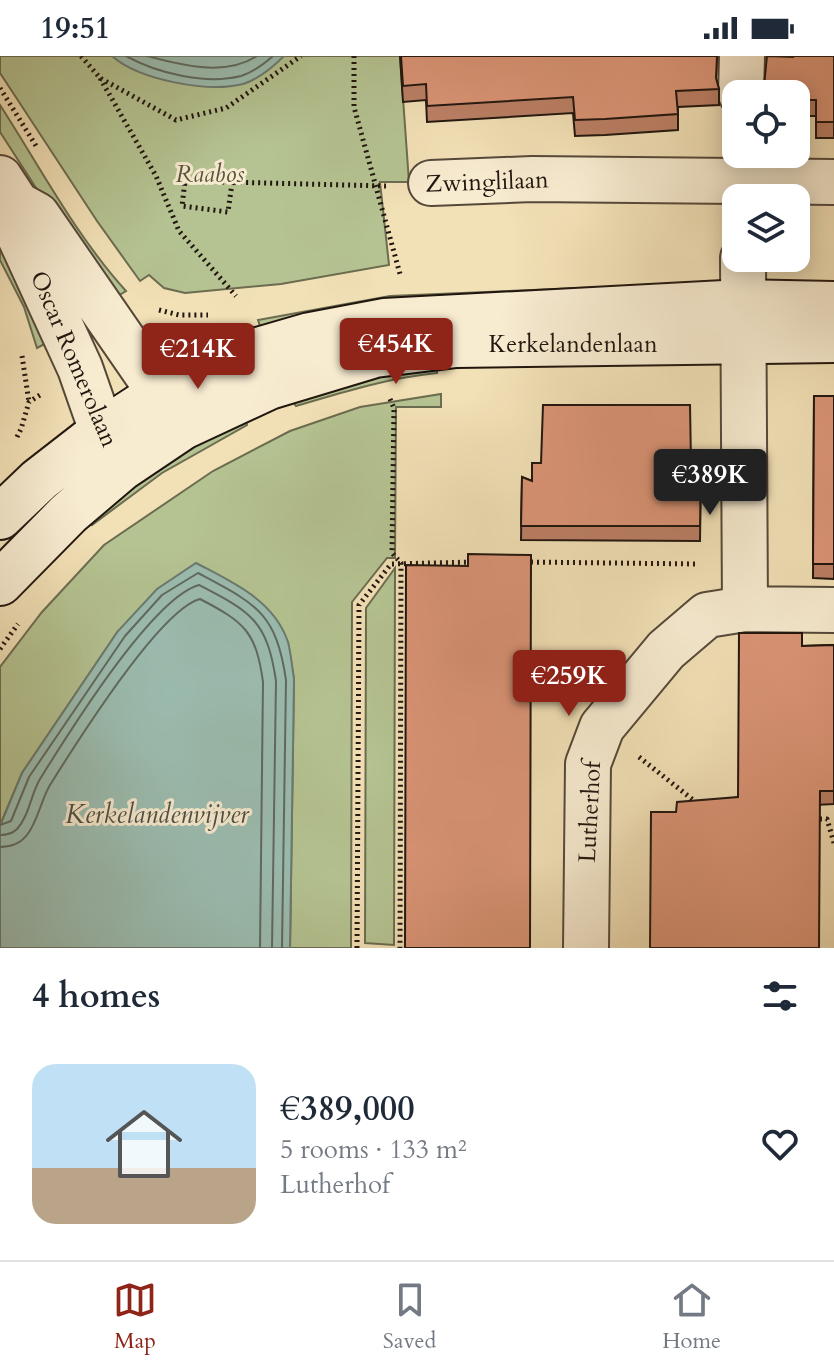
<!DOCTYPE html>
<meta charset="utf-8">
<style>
:root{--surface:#fff;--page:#f6f6f7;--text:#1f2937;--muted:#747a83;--line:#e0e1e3;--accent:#8f2418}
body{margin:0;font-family:Cardo,serif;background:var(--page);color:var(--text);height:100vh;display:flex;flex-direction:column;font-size:30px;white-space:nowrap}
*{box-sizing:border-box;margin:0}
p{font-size:26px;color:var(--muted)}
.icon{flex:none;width:44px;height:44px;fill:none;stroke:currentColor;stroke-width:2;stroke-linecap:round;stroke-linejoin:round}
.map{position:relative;height:892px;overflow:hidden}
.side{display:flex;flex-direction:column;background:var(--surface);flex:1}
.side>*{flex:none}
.tools{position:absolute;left:722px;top:24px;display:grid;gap:16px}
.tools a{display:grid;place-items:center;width:88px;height:88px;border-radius:16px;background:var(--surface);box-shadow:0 4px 20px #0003;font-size:40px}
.price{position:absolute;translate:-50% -68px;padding:0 18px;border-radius:8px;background:var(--accent);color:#fff;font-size:26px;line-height:52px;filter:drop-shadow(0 2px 4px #0008)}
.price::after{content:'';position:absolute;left:50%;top:48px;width:24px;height:18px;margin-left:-12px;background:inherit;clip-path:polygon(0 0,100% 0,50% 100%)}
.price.current{background:#222;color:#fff}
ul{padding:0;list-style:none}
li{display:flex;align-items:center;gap:24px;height:200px;padding:0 32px}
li+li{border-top:2px solid var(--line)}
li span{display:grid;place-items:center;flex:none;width:224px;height:160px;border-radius:24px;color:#555}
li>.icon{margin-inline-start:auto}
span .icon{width:96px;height:96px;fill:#fffc;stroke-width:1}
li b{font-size:34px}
h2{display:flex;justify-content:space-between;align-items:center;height:96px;padding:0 32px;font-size:34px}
.status{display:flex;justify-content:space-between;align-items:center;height:56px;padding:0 40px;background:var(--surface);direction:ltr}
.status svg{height:22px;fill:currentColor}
.dock{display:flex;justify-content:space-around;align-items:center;height:112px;border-top:2px solid var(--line);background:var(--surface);font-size:22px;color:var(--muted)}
.dock a{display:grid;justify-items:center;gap:4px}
.dock .current{color:var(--accent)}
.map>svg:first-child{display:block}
.green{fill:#b5c392;stroke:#6b6c50;stroke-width:2}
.water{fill:#9bbdb1;stroke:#6a7a70;stroke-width:2}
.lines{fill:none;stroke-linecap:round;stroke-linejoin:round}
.shore{stroke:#5e6a60;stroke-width:2}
.street-casing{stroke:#554839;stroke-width:48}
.secondary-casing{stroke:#21160f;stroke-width:48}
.path{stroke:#21160f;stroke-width:5;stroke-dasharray:2 4;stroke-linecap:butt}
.street{stroke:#f7ebd0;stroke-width:44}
.secondary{stroke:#f7ebd0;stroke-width:44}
.wall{fill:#bb7f65;stroke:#21160f;stroke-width:2}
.building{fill:#da9476;stroke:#21160f;stroke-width:2}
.labels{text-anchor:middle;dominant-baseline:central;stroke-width:6;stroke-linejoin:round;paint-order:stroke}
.park-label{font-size:24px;font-style:italic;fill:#55533d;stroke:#f7ebd0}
.street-label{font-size:24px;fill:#21160f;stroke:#f7ebd0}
.water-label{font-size:26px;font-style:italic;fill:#4c5048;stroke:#f7ebd0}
</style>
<div class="status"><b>19:51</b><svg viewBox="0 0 49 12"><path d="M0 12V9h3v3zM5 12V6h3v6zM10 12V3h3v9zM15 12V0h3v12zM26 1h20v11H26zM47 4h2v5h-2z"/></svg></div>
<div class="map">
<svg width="834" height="892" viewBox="0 0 834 892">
<rect width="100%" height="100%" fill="#f2e0b6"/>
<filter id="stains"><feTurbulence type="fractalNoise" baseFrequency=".0025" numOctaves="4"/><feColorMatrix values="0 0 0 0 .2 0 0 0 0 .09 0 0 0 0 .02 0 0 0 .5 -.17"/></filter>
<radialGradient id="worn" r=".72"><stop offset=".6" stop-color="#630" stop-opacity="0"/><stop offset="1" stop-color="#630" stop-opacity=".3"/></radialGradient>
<path class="green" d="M 0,0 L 400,0 L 409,126 L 380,126 L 389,209 L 281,228 L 185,237 L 164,232 L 149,219 L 140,225 L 97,165 L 0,17 Z
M 0,49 C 40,111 76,180 126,235 L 113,243 L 76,194 L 0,76 Z
M 0,170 L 52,284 L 37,292 L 24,251 L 0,204 Z
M 627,230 L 631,238 L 263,279 L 258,264 L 390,240 Z
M 438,306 L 437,317 C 388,322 343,336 296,350 L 288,339 Z
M 441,338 L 441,351 L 396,351 L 395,502 L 387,502 L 352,546 L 351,892 L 290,892 L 294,623 L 288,586 L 118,575 L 22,717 L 0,769 L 0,611 L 42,556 L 104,489 L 213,415 L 290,375 L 360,351 Z
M 244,357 L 247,369 L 162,417 L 92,469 L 87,462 L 140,419 Z
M 395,512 L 394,889 L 365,887 L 366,552 Z"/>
<path class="water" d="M 112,0 L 284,0 C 273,11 259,23 243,28 C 208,37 139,24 112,0 Z
M 196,507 C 232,526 274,544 288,586 C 291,598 292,611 294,623 L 290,892 L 0,892 L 0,770 L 22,717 L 118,575 L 157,533 Z"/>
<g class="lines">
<path class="shore" d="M 126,0 C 157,17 205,29 241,20 C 253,16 264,8 273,0
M 147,0 C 181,9 225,21 257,0
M 0,769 L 11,765 L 29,721 L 125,580 L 162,539 L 198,517 C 256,548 276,556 286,624 L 282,892
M 0,779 C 7,779 12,778 17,773 C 29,760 31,738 40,723 C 68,678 152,542 199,529 C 251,556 267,564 276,625 L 272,892
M 0,791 C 11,791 20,788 27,779 C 38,765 41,744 50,729 C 75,689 159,554 200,543 C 244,566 256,575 263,626 L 260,892"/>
<g class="street-casing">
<path id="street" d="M 741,38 L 742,0
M 0,122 L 17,148 L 18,177 L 80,312 L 102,375 L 120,408
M 431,127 L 532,123 L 834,126
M 17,148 L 37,159 L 182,369
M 743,202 L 745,553
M 586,892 L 588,708 L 602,671 L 666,594 L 707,559 L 745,553 L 834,554"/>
</g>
<g class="secondary-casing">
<path id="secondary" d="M 0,461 L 39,424 L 102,375 L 165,334 L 230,302 L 310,279 L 384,265 L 743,246 L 834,248
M 0,527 L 69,457 L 122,412 L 183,371 L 269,331 L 375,299 L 456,289 L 834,284"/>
</g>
<path class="path" d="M 81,0 L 100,22 L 176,64 L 226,52 L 301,0
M 354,0 L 354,51 L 400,218
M 100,22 L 156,120 L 179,175 L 236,240
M 0,32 L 38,93
M 232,127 L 228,156 L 182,150 L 185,125 L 386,130
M 159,254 L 179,259 L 208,259
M 22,300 L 29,346
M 390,343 L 394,352 L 392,497 L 401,507 L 400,892
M 17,381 L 21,373 L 29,346 L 43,337
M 525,506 L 699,508
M 0,593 L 18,568
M 639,701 L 697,747
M 814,763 L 827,763 L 834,787
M 357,892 L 359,549 L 391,508 L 475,506"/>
<use href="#street" class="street"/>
<use href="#secondary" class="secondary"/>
</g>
<path class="wall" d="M 400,0 L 717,0 L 716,23 L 719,33 L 719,49 L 678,51 L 678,74 L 605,79 L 575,80 L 573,57 L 427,66 L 426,44 L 403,46 Z
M 834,0 L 834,82 L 816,82 L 816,60 L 796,60 L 796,38 L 764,38 L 764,30 L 793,1 Z
M 814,340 L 834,340 L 834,523 L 813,522 Z
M 691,407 L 701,407 L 700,485 L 521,484 L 522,421 L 532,425 Z
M 834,589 L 834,748 L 676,756 L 738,741 L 802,590 Z"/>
<path class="building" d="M 401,0 L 717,0 L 716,22 L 719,33 L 676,35 L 678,58 L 605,63 L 575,64 L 573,41 L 427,50 L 426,28 L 403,30 Z
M 767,0 L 793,1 L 793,0 L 834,0 L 834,66 L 816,66 L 816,44 L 796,44 L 796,38 L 770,38 L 770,30 L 764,30 Z
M 814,340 L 834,340 L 834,508 L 813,508 Z
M 543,349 L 690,349 L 691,407 L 701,407 L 700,470 L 521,470 L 522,421 L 532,425 L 532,407 L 541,407 Z
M 468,498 L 531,499 L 530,892 L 405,892 L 406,509 L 468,510 Z
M 739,577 L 802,577 L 802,590 L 834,589 L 834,735 L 820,735 L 819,892 L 650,892 L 651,756 L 676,756 L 677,746 L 738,741 Z"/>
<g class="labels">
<g class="park-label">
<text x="210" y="118">Raabos</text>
</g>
<g class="street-label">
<text transform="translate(487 126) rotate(-2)">Zwinglilaan</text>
<text x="573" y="288">Kerkelandenlaan</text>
<text transform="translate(74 303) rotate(67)">Oscar Romerolaan</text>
<text transform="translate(590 756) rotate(-87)">Lutherhof</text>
</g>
<g class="water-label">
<text x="157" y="758">Kerkelandenvijver</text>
</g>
</g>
<rect width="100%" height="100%" filter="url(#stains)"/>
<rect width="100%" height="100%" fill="url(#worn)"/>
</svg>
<div class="tools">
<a><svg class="icon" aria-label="locate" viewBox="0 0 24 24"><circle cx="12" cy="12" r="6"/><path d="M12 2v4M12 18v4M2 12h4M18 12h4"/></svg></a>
<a><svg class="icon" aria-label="layers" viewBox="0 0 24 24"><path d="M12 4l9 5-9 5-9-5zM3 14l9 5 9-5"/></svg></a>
</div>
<b class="price" style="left:396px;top:330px">€454K</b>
<b class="price" style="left:198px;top:335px">€214K</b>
<b class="price current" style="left:710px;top:461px">€389K</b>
<b class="price" style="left:569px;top:662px">€259K</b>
</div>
<section class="side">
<h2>4 homes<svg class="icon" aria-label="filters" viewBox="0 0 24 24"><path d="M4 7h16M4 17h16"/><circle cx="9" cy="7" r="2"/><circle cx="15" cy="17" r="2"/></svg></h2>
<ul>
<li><span style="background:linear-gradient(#bfe0f5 65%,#b9a48a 0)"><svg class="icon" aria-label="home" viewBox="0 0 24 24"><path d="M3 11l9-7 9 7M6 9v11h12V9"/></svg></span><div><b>€389,000</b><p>5 rooms · 133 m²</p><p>Lutherhof</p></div><svg class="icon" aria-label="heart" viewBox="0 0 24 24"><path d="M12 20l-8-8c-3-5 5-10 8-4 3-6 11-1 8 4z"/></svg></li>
</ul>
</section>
<nav class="dock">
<a class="current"><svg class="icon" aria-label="map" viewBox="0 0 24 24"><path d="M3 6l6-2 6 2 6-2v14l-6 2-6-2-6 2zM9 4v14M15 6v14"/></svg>Map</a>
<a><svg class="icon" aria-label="saved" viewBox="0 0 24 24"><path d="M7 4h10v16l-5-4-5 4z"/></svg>Saved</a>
<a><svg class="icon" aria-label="home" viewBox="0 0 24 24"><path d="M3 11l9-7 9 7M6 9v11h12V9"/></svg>Home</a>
</nav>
